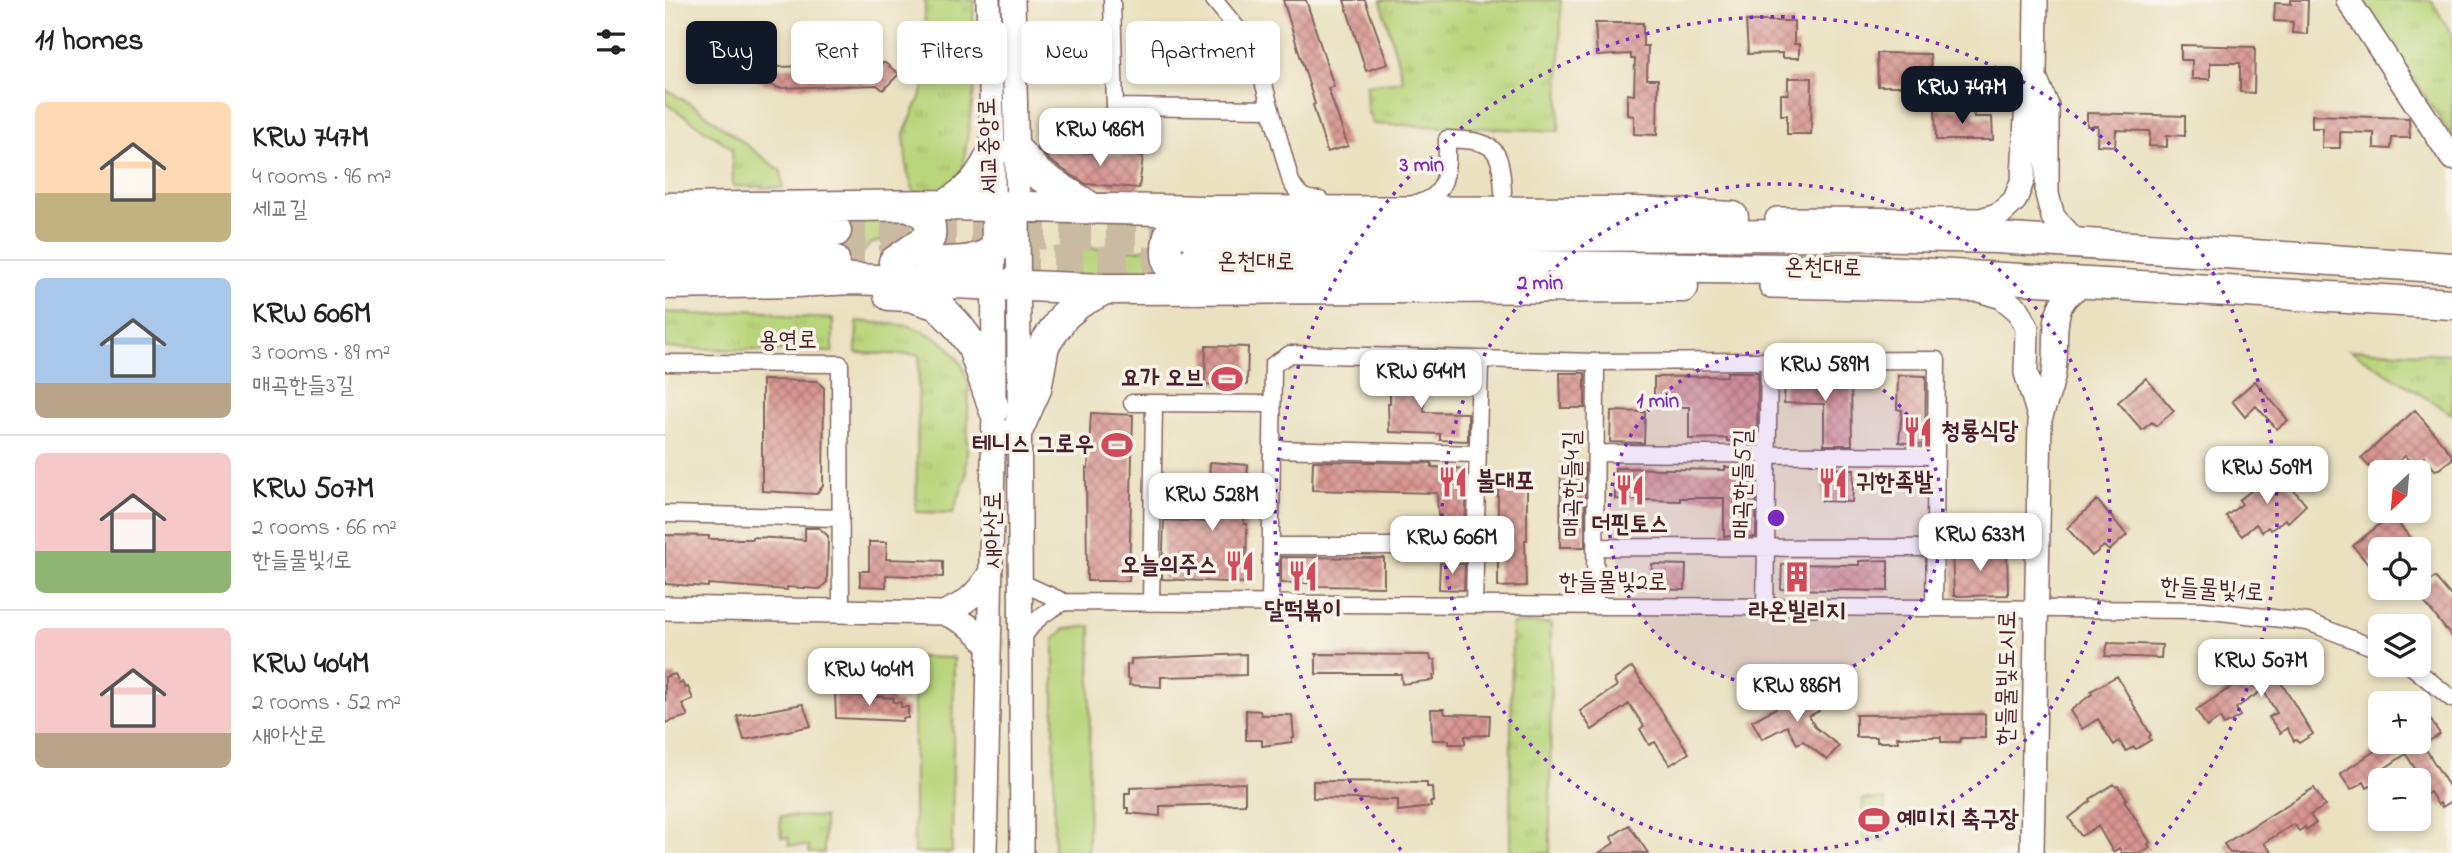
<!DOCTYPE html>
<meta charset="utf-8">
<style>
:root{--surface:#fff;--page:#f6f6f6;--text:#222;--muted:#767676;--line:#e0e0e0;--accent:#111827}
body{margin:0;font-family:"Indie Flower","Poor Story",sans-serif;background:var(--page);color:var(--text);height:100vh;display:flex;flex-direction:column;font-size:26px;white-space:nowrap}
*{box-sizing:border-box;margin:0}
p{font-size:23px;color:var(--muted)}
.icon{flex:none;width:38px;height:38px;fill:none;stroke:currentColor;stroke-width:2;stroke-linecap:round;stroke-linejoin:round}
.map{position:relative;flex:1;overflow:hidden}
.side{display:flex;flex-direction:column;background:var(--surface);width:665px}
.side>*{flex:none}
.top-card{position:absolute;left:21px;top:21px;width:665px;height:63px;display:flex;gap:14px}
.needle{width:46px;rotate:206deg}
.controls{position:absolute;left:1703px;top:460px;display:grid;gap:14px}
.controls a{display:grid;place-items:center;width:63px;height:63px;border-radius:10px;background:var(--surface);box-shadow:0 4px 10px #0003;font-size:35px}
.price{position:absolute;translate:-50% -60px;padding:0 16px;border-radius:14px;background:#fff;color:#222;font-size:23px;line-height:46px;filter:drop-shadow(0 2px 4px #0008)}
.price::after{content:'';position:absolute;left:50%;top:42px;width:21px;height:16px;margin-left:-10px;background:inherit;clip-path:polygon(0 0,100% 0,50% 100%)}
.price.active{background:var(--accent);color:#fff}
ul{padding:0;list-style:none}
li{display:flex;align-items:center;gap:21px;height:175px;padding:0 35px}
li+li{border-top:2px solid var(--line)}
li span{display:grid;place-items:center;flex:none;width:196px;height:140px;border-radius:10px;color:#555}
li>.icon{margin-inline-start:auto}
span .icon{width:84px;height:84px;fill:#fffc;stroke-width:1}
li b{font-size:30px}
h2{display:flex;justify-content:space-between;align-items:center;height:84px;padding:0 35px;font-size:30px}
.chip{padding:0 24px;border-radius:10px;background:var(--surface);box-shadow:0 4px 10px #0003;font-size:24px;line-height:63px}
.chip.active{background:var(--accent);color:#fff}
main{display:flex;flex:1;min-height:0}
.map>svg:first-child{display:block}
.grass{fill:#b9d57b;stroke:#827a53;stroke-width:2}
.park{fill:url(#park-tufts);stroke:#827a53;stroke-width:2}
.building{fill:url(#building-cross-hatch)}
.lines{fill:none;stroke-linecap:round;stroke-linejoin:round}
.highway-tunnel{stroke:#cabaa2;stroke-width:30;stroke-dasharray:30 15;stroke-linecap:butt}
.street-casing{stroke:#82635f;stroke-width:19}
.secondary-casing{stroke:#82635f;stroke-width:26}
.highway-casing{stroke:#82635f;stroke-width:33}
.street{stroke:#fff;stroke-width:16}
.secondary{stroke:#fff;stroke-width:23}
.highway{stroke:#fff;stroke-width:30}
.ring{fill:none;stroke:#7b2cbf;stroke-width:3.5;stroke-dasharray:3.5 7}
.labels{text-anchor:middle;dominant-baseline:central;stroke-width:7;stroke-linejoin:round;paint-order:stroke}
.street-label{font-size:24px;fill:#4a1f2b;stroke:#f7f3e8}
.poi-label{font-size:24px;font-weight:bold;fill:#4a1f2b;stroke:#f7f3e8;text-anchor:start}
.centre{fill:#7b2cbf;stroke:#f7f3e8;stroke-width:3.5}
.ring-label{font-size:21px;text-anchor:middle;font-weight:bold;fill:#7b2cbf;stroke:#f7f3e8;stroke-width:7;stroke-linejoin:round;paint-order:stroke}
</style>
<main>
<section class="side">
<h2>11 homes<svg class="icon" aria-label="filters" viewBox="0 0 24 24"><path d="M4 7h16M4 17h16"/><circle cx="9" cy="7" r="2"/><circle cx="15" cy="17" r="2"/></svg></h2>
<ul>
<li><span style="background:linear-gradient(#ffd9b3 65%,#c2b280 0)"><svg class="icon" aria-label="home" viewBox="0 0 24 24"><path d="M3 11l9-7 9 7M6 9v11h12V9"/></svg></span><div><b>KRW 747M</b><p>4 rooms · 96 m²</p><p>세교길</p></div></li>
<li><span style="background:linear-gradient(#a9c7e8 75%,#b9a48a 0)"><svg class="icon" aria-label="home" viewBox="0 0 24 24"><path d="M3 11l9-7 9 7M6 9v11h12V9"/></svg></span><div><b>KRW 606M</b><p>3 rooms · 89 m²</p><p>매곡한들3길</p></div></li>
<li><span style="background:linear-gradient(#f6c9c9 70%,#8fb573 0)"><svg class="icon" aria-label="home" viewBox="0 0 24 24"><path d="M3 11l9-7 9 7M6 9v11h12V9"/></svg></span><div><b>KRW 507M</b><p>2 rooms · 66 m²</p><p>한들물빛1로</p></div></li>
<li><span style="background:linear-gradient(#f6c9c9 75%,#b9a48a 0)"><svg class="icon" aria-label="home" viewBox="0 0 24 24"><path d="M3 11l9-7 9 7M6 9v11h12V9"/></svg></span><div><b>KRW 404M</b><p>2 rooms · 52 m²</p><p>새아산로</p></div></li>
</ul>
</section>
<div class="map">
<svg width="1787" height="853" viewBox="0 0 1787 853">
<defs>
<pattern id="park-tufts" width="24" height="20" patternUnits="userSpaceOnUse" patternTransform="scale(1.75)"><rect width="24" height="20" fill="#b9d57b"/><path d="M3 7l-1-3M5 7V3M7 7l1-3M15 17l-1-3M17 17v-4M19 17l1-3" fill="none" stroke="#a1b66a"/></pattern>
<pattern id="building-cross-hatch" width="8" height="8" patternUnits="userSpaceOnUse" patternTransform="scale(1.75)"><rect width="8" height="8" fill="#d89591"/><path d="M0 0l8 8M0 8l8-8" fill="none" stroke="#b17977"/></pattern>
</defs>
<rect width="100%" height="100%" fill="#f7f3e8"/>
<filter id="ink" filterUnits="userSpaceOnUse"><feTurbulence type="fractalNoise" baseFrequency=".0143" numOctaves="2"/><feDisplacementMap in="SourceGraphic" scale="14" xChannelSelector="R" yChannelSelector="G"/><feConvolveMatrix kernelMatrix="1 2 1 2 8 2 1 2 1" color-interpolation-filters="sRGB"/></filter>
<filter id="wash" filterUnits="userSpaceOnUse"><feTurbulence type="fractalNoise" baseFrequency=".00686" numOctaves="4" result="noise"/><feDisplacementMap in="SourceGraphic" scale="28" xChannelSelector="R" yChannelSelector="G"/><feGaussianBlur stdDeviation="1.57" result="paint"/><feColorMatrix in="noise" values="0 0 0 0 0 0 0 0 0 0 0 0 0 0 0 0 0 1.4 0 .05"/><feComposite in="paint" operator="in"/></filter>
<g filter="url(#wash)">
<rect width="100%" height="100%" fill="#eae1c0"/>
<path class="grass" d="M 173,216 L 250,216 L 258,226 L 232,242 L 216,241 L 205,244 L 182,272 L 172,275 Z
M 494,240 L 507,279 L 410,278 L 401,269 L 399,253 L 404,247 L 473,250 L 483,248 Z
M 426,626 L 423,853 L 389,853 L 389,639 L 400,629 Z
M 249,657 L 289,658 L 287,853 L 249,853 Z
M 1198,799 L 1220,800 L 1219,840 L 1198,840 Z"/>
<path class="park" d="M 260,0 L 310,0 L 307,28 L 311,76 L 297,175 L 285,189 L 266,196 L 249,192 L 242,171 L 239,134 L 259,88 Z
M 716,0 L 896,0 L 894,131 L 708,124 L 702,110 L 701,85 L 738,81 Z
M 1696,0 L 1766,0 L 1787,35 L 1787,137 Z
M 0,89 L 34,109 L 116,171 L 118,188 L 68,186 L 67,148 L 0,103 Z
M 75,310 L 102,311 L 124,317 L 168,319 L 168,352 L 0,348 L 0,312 C 26,312 50,320 75,310 Z
M 192,321 L 246,326 L 270,337 L 284,347 L 297,365 L 304,384 L 301,477 L 288,513 L 251,512 L 254,355 L 191,353 Z
M 1685,350 L 1787,354 L 1787,414 Z
M 886,623 L 885,853 L 845,853 L 847,624 Z
M 115,816 L 159,817 L 159,853 L 144,853 L 144,846 L 124,845 L 124,838 L 116,837 Z"/>
<g id="blocks">
<path class="building" d="M 618,0 L 641,0 L 669,87 L 663,88 L 683,146 L 662,152 L 648,105 L 650,104 Z
M 679,0 L 700,0 L 723,64 L 701,71 Z
M 1626,0 L 1643,0 L 1642,34 L 1627,33 L 1628,22 L 1609,21 L 1610,3 L 1626,4 Z
M 1081,21 L 1129,21 L 1129,44 L 1134,44 L 1134,58 L 1117,58 L 1117,53 L 1083,54 Z
M 930,23 L 978,23 L 978,46 L 983,46 L 982,79 L 993,79 L 992,135 L 969,134 L 969,116 L 962,115 L 962,94 L 969,95 L 970,59 L 966,59 L 966,54 L 932,56 Z
M 1516,45 L 1590,47 L 1589,93 L 1575,92 L 1575,63 L 1545,63 L 1545,79 L 1527,79 L 1527,60 L 1516,60 Z
M 56,48 L 115,67 L 220,63 L 234,74 L 218,90 L 212,85 L 114,88 L 49,67 Z
M 1212,53 L 1265,54 L 1267,86 L 1213,86 Z
M 1123,78 L 1147,78 L 1146,134 L 1122,134 L 1122,115 L 1116,115 L 1116,94 L 1123,94 Z
M 1270,109 L 1308,110 L 1309,117 L 1327,117 L 1328,140 L 1271,140 Z
M 1422,113 L 1520,116 L 1520,136 L 1502,135 L 1502,147 L 1484,146 L 1485,131 L 1451,130 L 1450,146 L 1432,145 L 1433,126 L 1422,126 Z
M 1647,115 L 1744,118 L 1745,138 L 1727,138 L 1726,149 L 1709,148 L 1709,133 L 1675,132 L 1675,148 L 1657,148 L 1658,128 L 1647,128 Z
M 375,150 L 478,156 L 474,188 L 421,184 L 385,161 Z
M 541,346 L 583,347 L 582,385 L 540,384 Z
M 725,370 L 758,371 L 759,412 L 803,413 L 803,441 L 775,440 L 775,434 L 724,432 L 723,403 L 725,403 Z
M 1062,372 L 1093,372 L 1092,442 L 1062,441 L 1062,438 L 1024,439 L 1024,407 L 989,407 L 989,377 L 1062,376 Z
M 895,373 L 920,373 L 920,408 L 896,408 Z
M 1120,375 L 1186,378 L 1187,445 L 1159,445 L 1159,404 L 1119,403 Z
M 1233,375 L 1261,376 L 1260,445 L 1234,442 L 1237,410 L 1232,409 Z
M 1481,378 L 1509,411 L 1491,426 L 1487,422 L 1477,430 L 1453,402 Z
M 97,380 L 152,381 L 159,388 L 158,486 L 151,494 L 97,491 Z
M 1590,381 L 1623,420 L 1612,429 L 1591,406 L 1580,417 L 1567,401 Z
M 1750,410 L 1787,455 L 1787,459 L 1774,469 L 1770,470 L 1759,457 L 1749,466 L 1740,456 L 1720,472 L 1715,472 L 1714,477 L 1696,458 Z
M 946,411 L 980,412 L 979,443 L 945,442 Z
M 426,413 L 468,415 L 464,581 L 422,581 L 421,468 L 423,468 Z
M 648,461 L 767,463 L 767,467 L 802,469 L 800,533 L 774,533 L 772,493 L 647,490 Z
M 545,462 L 583,465 L 579,524 L 582,524 L 581,583 L 497,579 L 499,520 L 542,522 Z
M 896,463 L 920,464 L 920,547 L 895,547 Z
M 1060,467 L 1092,468 L 1091,537 L 1059,536 L 1059,498 L 1015,498 L 1015,501 L 950,499 L 950,468 L 1060,470 Z
M 1158,468 L 1189,469 L 1187,502 L 1157,501 Z
M 1613,471 L 1641,505 L 1623,522 L 1620,519 L 1606,530 L 1603,527 L 1597,532 L 1591,524 L 1577,536 L 1561,516 L 1577,504 L 1574,500 Z
M 833,478 L 862,479 L 862,540 L 860,540 L 861,586 L 833,587 Z
M 1432,500 L 1462,535 L 1444,551 L 1439,546 L 1427,556 L 1402,528 Z
M 1726,515 L 1756,550 L 1715,550 L 1715,570 L 1707,560 L 1703,564 L 1688,546 Z
M 140,528 L 154,528 L 163,536 L 162,582 L 155,589 L 122,587 L 122,590 L 43,584 L 43,587 L 0,584 L 0,535 L 44,536 L 44,539 L 87,539 L 87,537 L 140,540 Z
M 204,542 L 222,542 L 221,559 L 278,561 L 278,577 L 221,575 L 221,587 L 195,586 L 195,571 L 204,571 Z
M 1342,551 L 1343,595 L 1289,596 L 1287,552 Z
M 616,557 L 719,558 L 719,587 L 648,586 L 648,583 L 616,583 Z
M 1223,560 L 1223,591 L 1116,589 L 1117,564 L 1194,565 L 1194,561 Z
M 775,563 L 800,564 L 799,590 L 774,589 Z
M 987,564 L 1021,565 L 1020,590 L 986,589 Z
M 1770,577 L 1787,597 L 1787,637 L 1752,593 L 1753,590 Z
M 1443,643 L 1497,645 L 1496,658 L 1440,656 Z
M 1620,652 L 1631,670 L 1615,681 L 1648,734 L 1634,743 L 1631,740 L 1629,741 L 1622,728 L 1615,733 L 1604,717 L 1612,713 L 1598,690 L 1571,708 L 1575,716 L 1559,725 L 1555,718 L 1542,727 L 1531,710 Z
M 581,654 L 581,675 L 496,677 L 496,687 L 464,685 L 465,679 L 462,679 L 462,665 L 466,664 L 466,659 Z
M 651,654 L 765,655 L 766,660 L 770,660 L 771,675 L 768,675 L 769,680 L 737,684 L 736,674 L 651,674 Z
M 967,667 L 1024,753 L 1005,765 L 990,742 L 984,745 L 975,729 L 979,726 L 964,704 L 927,730 L 915,711 L 952,686 L 949,680 Z
M 10,674 L 14,683 L 17,682 L 20,688 L 23,687 L 28,699 L 17,704 L 23,716 L 0,723 L 0,677 Z
M 1452,676 L 1486,735 L 1484,737 L 1486,740 L 1471,749 L 1469,747 L 1461,751 L 1454,741 L 1449,745 L 1433,719 L 1417,729 L 1405,711 L 1427,694 L 1426,691 Z
M 1144,690 L 1154,711 L 1144,716 L 1150,727 L 1174,746 L 1162,760 L 1138,741 L 1132,744 L 1122,726 L 1097,739 L 1087,721 Z
M 170,694 L 229,698 L 228,702 L 236,703 L 236,707 L 243,707 L 243,718 L 238,718 L 238,721 L 171,718 Z
M 138,704 L 146,726 L 79,740 L 72,716 Z
M 766,709 L 779,709 L 780,714 L 825,715 L 824,735 L 800,736 L 800,744 L 784,744 L 784,740 L 767,740 Z
M 581,710 L 595,711 L 596,715 L 627,715 L 629,738 L 627,738 L 627,742 L 597,746 L 597,740 L 581,740 Z
M 1320,714 L 1320,738 L 1296,738 L 1295,742 L 1276,742 L 1276,737 L 1232,737 L 1233,742 L 1212,742 L 1212,737 L 1191,737 L 1191,715 Z
M 1763,716 L 1775,734 L 1758,745 L 1787,791 L 1787,801 L 1777,807 L 1775,803 L 1773,805 L 1765,792 L 1758,796 L 1754,790 L 1755,777 L 1741,754 L 1714,772 L 1718,780 L 1702,788 L 1699,782 L 1686,790 L 1675,774 L 1723,742 L 1754,742 L 1754,722 Z
M 648,781 L 762,782 L 762,787 L 767,787 L 768,802 L 765,802 L 766,807 L 733,811 L 733,800 L 648,798 Z
M 580,783 L 580,804 L 495,806 L 495,816 L 463,813 L 463,808 L 460,808 L 460,793 L 465,793 L 465,788 Z
M 1449,784 L 1451,787 L 1453,786 L 1462,799 L 1459,800 L 1485,842 L 1483,844 L 1485,848 L 1476,853 L 1457,853 L 1454,848 L 1448,852 L 1433,826 L 1416,836 L 1404,818 L 1426,801 L 1425,799 Z
M 1649,788 L 1660,806 L 1645,815 L 1651,823 L 1641,830 L 1640,827 L 1634,831 L 1629,824 L 1599,843 L 1607,853 L 1565,853 L 1559,844 Z
M 964,825 L 983,853 L 934,853 L 949,843 L 946,837 Z"/>
</g>
</g>
<g filter="url(#ink)">
<use href="#blocks" fill-opacity="0" stroke="#82635f" stroke-width="2"/>
<g class="lines">
<path class="highway-tunnel" d="M 171,231 L 528,237
M 169,260 L 256,260
M 298,261 L 527,262"/>
<g class="street-casing">
<path id="street" d="M 447,0 L 450,107 L 606,109
M 549,0 L 585,44 L 593,63 L 626,182 C 634,196 639,200 655,200
M 751,203 C 785,198 782,166 782,139 C 828,141 836,144 838,192
M 0,363 L 175,364 L 176,611
M 467,403 L 489,403
M 607,449 L 812,454
M 931,453 L 1270,456
M 0,514 L 176,518
M 606,546 L 810,546
M 930,547 L 1269,548
M 355,582 L 399,602 L 1538,610 L 1643,622 L 1715,650
M 486,603 L 489,403 L 607,404
M 605,604 L 608,365 L 625,354 L 931,362 L 1272,360 L 1269,608
M 809,605 L 815,360
M 930,606 L 931,362
M 1100,607 L 1104,362
M 356,641 C 367,622 379,612 399,602
M 1745,665 L 1787,699"/>
</g>
<g class="secondary-casing">
<path id="secondary" d="M 348,0 L 353,207 L 357,853
M 1683,0 L 1787,158
M 1370,77 L 1382,106 L 1382,194 L 1388,217 L 1413,244
M 1112,219 L 1316,220 L 1335,214 L 1350,200 L 1358,179 L 1362,99 L 1370,77 L 1371,0
M 1106,286 L 1314,290 L 1337,297 L 1354,311 L 1362,328 L 1361,373 L 1375,419
M 0,608 L 278,613 C 299,621 311,629 324,647
M 278,613 C 302,603 311,595 325,573
M 320,853 L 329,409 L 328,152 L 323,0
M 1367,853 L 1375,419 C 1379,406 1385,391 1388,377 C 1396,341 1377,298 1424,283"/>
</g>
<g class="highway-casing">
<path id="highway" d="M 352,151 L 374,175 L 425,207
M 281,205 C 306,189 315,179 328,152
M 0,208 L 281,205 L 538,211 L 971,212 L 1068,217
M 0,230 L 171,231
M 529,237 L 1196,235 L 1331,238 L 1787,268
M 0,259 L 169,260
M 229,262 L 265,237 C 267,218 261,214 245,206
M 264,262 C 313,263 338,260 353,207
M 527,262 L 1201,270 L 1787,304
M 0,284 L 131,282 L 187,279 L 440,289 L 1018,287
M 535,289 C 515,282 501,272 502,249 C 502,243 504,233 508,228 C 516,220 528,216 538,211
M 224,295 L 245,296 L 273,305 L 292,325 L 307,345 L 329,409
M 354,427 L 371,389 L 379,345 L 399,316 L 414,303 L 440,289"/>
</g>
<use href="#street" class="street"/>
<use href="#secondary" class="secondary"/>
<use href="#highway" class="highway"/>
</g>
</g>
<circle cx="1111" cy="518" r="167" fill="#7b2cbf" fill-opacity=".12"/>
<g class="ring">
<circle cx="1111" cy="518" r="167"/>
<circle cx="1111" cy="518" r="334"/>
<path d="M736 850A501 501 0 1 1 1486 850"/>
</g>
<defs>
<g id="stadium-bare" transform="scale(2.415)"><path d="M0-5a6.5 5 0 1 0 0 10a6.5 5 0 1 0 0-10ZM-3.5-1.8h7v3.6h-7Z" fill="#d1495b" stroke="#f7f3e8" stroke-width="2.5" paint-order="stroke"/></g>
<g id="restaurant-bare" transform="scale(2.415)"><path d="M-5-6h1v4h1v-4h1v4h1v-4h1v5L-1.5 .5V6h-2V.5L-5-1ZM5-6V6H3V1.5H1.5Q1.5-4 5-6Z" fill="#d1495b" stroke="#f7f3e8" stroke-width="2.5" paint-order="stroke"/></g>
<g id="building-bare" transform="scale(2.415)"><path d="M-4-6H4V6H1V3H-1V6H-4ZM-2.5-4.3h1.7v1.8h-1.7ZM.8-4.3h1.7v1.8H.8ZM-2.5-1h1.7V.8h-1.7ZM.8-1h1.7V.8H.8Z" fill="#d1495b" stroke="#f7f3e8" stroke-width="2.5" paint-order="stroke"/></g>
</defs>
<g fill-rule="evenodd">
<use href="#stadium-bare" x="562" y="379"/>
<use href="#restaurant-bare" x="1253" y="432"/>
<use href="#stadium-bare" x="452" y="445"/>
<use href="#restaurant-bare" x="788" y="482"/>
<use href="#restaurant-bare" x="1168" y="483"/>
<use href="#restaurant-bare" x="965" y="490"/>
<use href="#restaurant-bare" x="575" y="566"/>
<use href="#restaurant-bare" x="638" y="576"/>
<use href="#building-bare" x="1132" y="577"/>
<use href="#stadium-bare" x="1209" y="820"/>
</g>
<g class="labels">
<g class="street-label">
<text transform="translate(325 146) rotate(-92)">세교중앙로</text>
<text transform="translate(591 263) rotate(1)">온천대로</text>
<text transform="translate(1158 269) rotate(1)">온천대로</text>
<text x="123" y="341">용연로</text>
<text transform="translate(908 484) rotate(-90)">매곡한들4길</text>
<text transform="translate(1079 484) rotate(-89)">매곡한들5길</text>
<text transform="translate(329 530) rotate(-90)">새아산로</text>
<text x="948" y="583">한들물빛2로</text>
<text transform="translate(1547 591) rotate(4)">한들물빛1로</text>
<text transform="translate(1343 678) rotate(-89)">한들물빛도시로</text>
</g>
<g class="poi-label">
<text x="539" y="379" text-anchor="end">요가 오브</text>
<text x="1276" y="432">청룡식당</text>
<text x="429" y="445" text-anchor="end">테니스 그로우</text>
<text x="811" y="482">불대포</text>
<text x="1191" y="483">귀한족발</text>
<text x="965" y="525" text-anchor="middle">더핀토스</text>
<text x="552" y="566" text-anchor="end">오늘의주스</text>
<text x="638" y="611" text-anchor="middle">달떡볶이</text>
<text x="1132" y="612" text-anchor="middle">라온빌리지</text>
<text x="1232" y="820">예미지 축구장</text>
</g>
</g>
<circle cx="1111" cy="518" r="10" class="centre"/>
<g class="ring-label">
<text x="757" y="171">3 min</text>
<text x="875" y="289">2 min</text>
<text x="993" y="407">1 min</text>
</g>
</svg>
<div class="controls">
<a><svg class="needle" viewBox="-14 -14 28 28"><path d="M0-13l5 13h-10z" fill="#e53935"/><path d="M0 13l5-13h-10z" fill="#767676"/></svg></a>
<a><svg class="icon" aria-label="locate" viewBox="0 0 24 24"><circle cx="12" cy="12" r="6"/><path d="M12 2v4M12 18v4M2 12h4M18 12h4"/></svg></a>
<a><svg class="icon" aria-label="layers" viewBox="0 0 24 24"><path d="M12 4l9 5-9 5-9-5zM3 14l9 5 9-5"/></svg></a>
<a>+</a>
<a>−</a>
</div>
<b class="price active" style="left:1297px;top:126px">KRW 747M</b>
<b class="price" style="left:435px;top:168px">KRW 486M</b>
<b class="price" style="left:1160px;top:403px">KRW 589M</b>
<b class="price" style="left:756px;top:410px">KRW 644M</b>
<b class="price" style="left:1602px;top:506px">KRW 509M</b>
<b class="price" style="left:547px;top:533px">KRW 528M</b>
<b class="price" style="left:1315px;top:573px">KRW 633M</b>
<b class="price" style="left:787px;top:576px">KRW 606M</b>
<b class="price" style="left:1596px;top:699px">KRW 507M</b>
<b class="price" style="left:204px;top:708px">KRW 404M</b>
<b class="price" style="left:1132px;top:724px">KRW 886M</b>
<div class="top-card">
<a class="chip active">Buy</a>
<a class="chip">Rent</a>
<a class="chip">Filters</a>
<a class="chip">New</a>
<a class="chip">Apartment</a>
</div>
</div>
</main>
